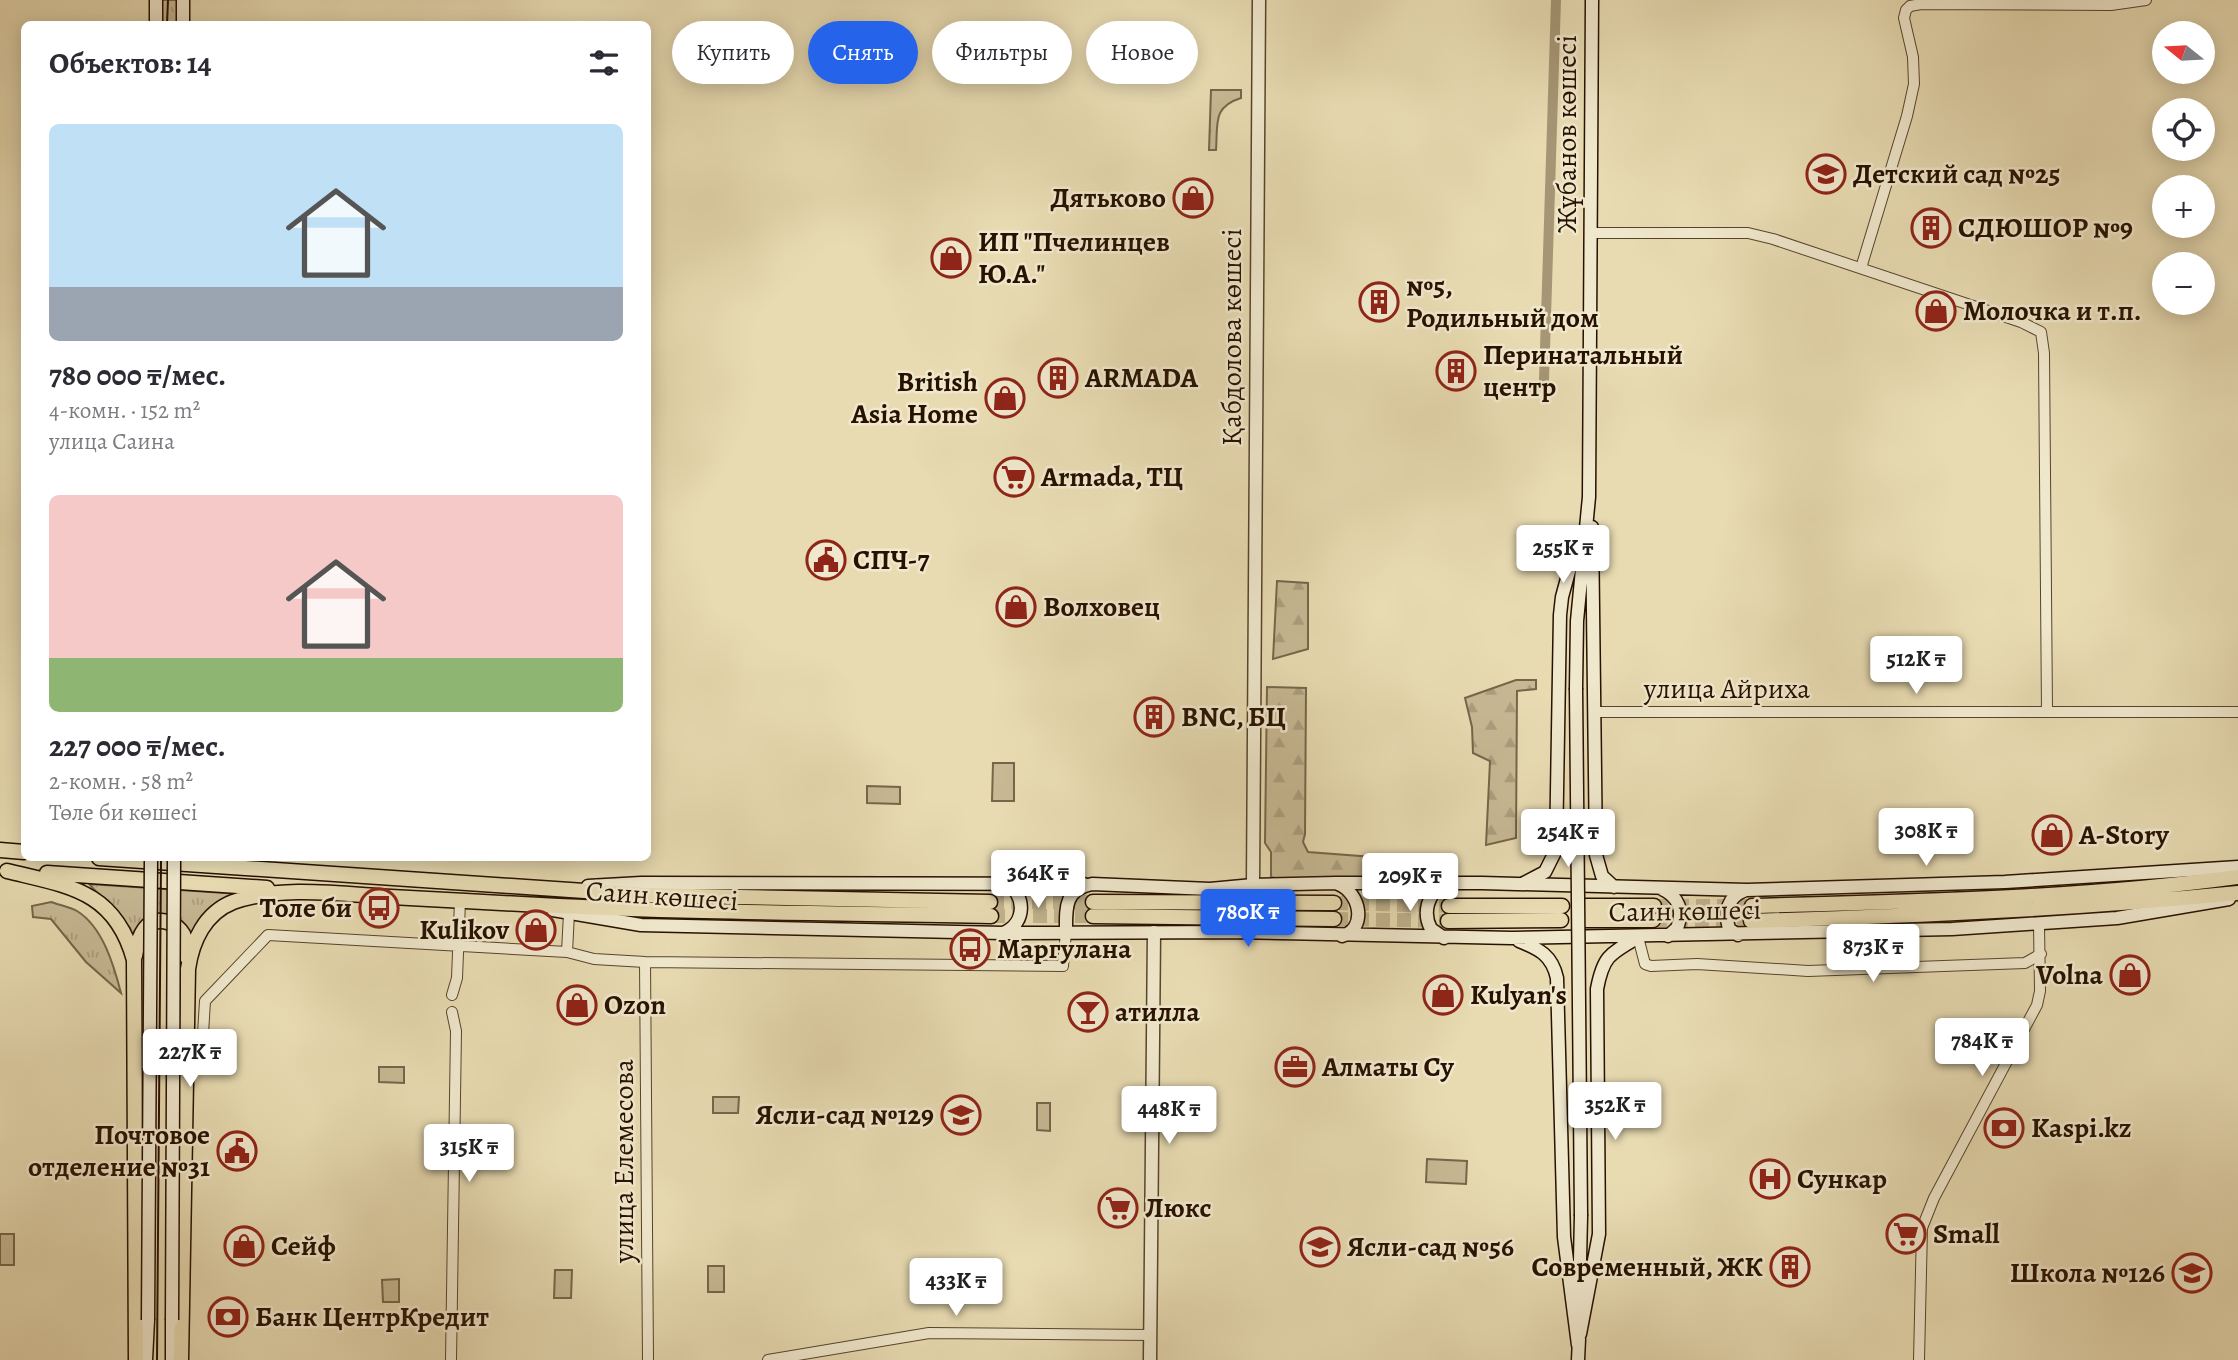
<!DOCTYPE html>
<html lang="ru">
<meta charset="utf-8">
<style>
:root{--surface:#fff;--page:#f7f7f7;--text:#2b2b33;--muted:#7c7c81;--accent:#2563eb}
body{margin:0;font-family:Alegreya,serif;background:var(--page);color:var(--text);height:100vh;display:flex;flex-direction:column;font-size:26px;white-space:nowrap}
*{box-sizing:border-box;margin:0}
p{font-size:23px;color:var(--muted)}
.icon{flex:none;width:38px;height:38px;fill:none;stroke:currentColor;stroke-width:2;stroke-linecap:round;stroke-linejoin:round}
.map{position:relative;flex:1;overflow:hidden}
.panel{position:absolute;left:21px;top:21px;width:630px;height:840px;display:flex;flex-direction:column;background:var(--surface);border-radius:10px;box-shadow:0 4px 18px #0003}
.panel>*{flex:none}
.top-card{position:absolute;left:672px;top:21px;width:665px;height:63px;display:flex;gap:14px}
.needle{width:46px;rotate:288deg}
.controls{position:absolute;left:2152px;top:21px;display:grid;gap:14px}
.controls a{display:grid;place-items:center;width:63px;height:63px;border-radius:50%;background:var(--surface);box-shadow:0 4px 18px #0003;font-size:35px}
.price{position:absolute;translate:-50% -60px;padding:0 16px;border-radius:7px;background:#fff;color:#222;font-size:23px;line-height:46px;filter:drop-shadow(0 2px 4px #0008)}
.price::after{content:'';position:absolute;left:50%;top:42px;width:21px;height:16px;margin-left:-10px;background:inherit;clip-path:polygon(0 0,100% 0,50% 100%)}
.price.selected{background:var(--accent);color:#fff}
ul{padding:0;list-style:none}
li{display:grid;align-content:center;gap:14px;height:371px;padding:0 28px}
li span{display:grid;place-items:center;height:217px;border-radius:10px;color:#555}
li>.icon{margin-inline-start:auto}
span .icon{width:126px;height:126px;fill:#fffc;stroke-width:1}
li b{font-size:30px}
h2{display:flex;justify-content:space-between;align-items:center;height:84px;padding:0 28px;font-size:30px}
.chip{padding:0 24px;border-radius:32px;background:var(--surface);box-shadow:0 4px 18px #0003;font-size:24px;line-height:63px}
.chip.selected{background:var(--accent);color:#fff}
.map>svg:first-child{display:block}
.grass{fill:url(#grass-tufts);stroke:#77654a;stroke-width:2}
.forest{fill:url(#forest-firs);stroke:#77654a;stroke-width:2}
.pitch{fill:#c7b994;stroke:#77654a;stroke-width:2}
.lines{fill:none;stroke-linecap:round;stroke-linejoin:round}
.canal{stroke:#a69675;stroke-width:10}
.primary-tunnel{stroke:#c1b38e;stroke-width:14;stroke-dasharray:14 7;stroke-linecap:butt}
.minor-casing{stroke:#57442c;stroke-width:12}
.tertiary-casing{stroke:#57442c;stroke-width:15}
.secondary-casing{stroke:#271100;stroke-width:15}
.primary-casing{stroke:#271100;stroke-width:17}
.minor{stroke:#f0e8cd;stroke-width:10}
.tertiary{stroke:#f0e8cd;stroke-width:12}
.secondary{stroke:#f0e8cd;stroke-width:12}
.primary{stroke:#e8dbb2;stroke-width:14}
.tram{stroke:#271100;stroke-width:2}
.secondary-bridge-casing{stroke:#271100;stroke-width:15;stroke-linecap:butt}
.secondary-bridge{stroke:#f0e8cd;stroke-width:12}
.labels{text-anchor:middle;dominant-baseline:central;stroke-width:5;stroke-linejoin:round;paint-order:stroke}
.street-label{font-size:28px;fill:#271100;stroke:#f0e8cd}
.poi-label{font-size:28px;font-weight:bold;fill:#271100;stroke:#f0e8cd;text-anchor:start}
</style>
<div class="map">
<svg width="2238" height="1360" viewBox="0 0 2238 1360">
<defs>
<pattern id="grass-tufts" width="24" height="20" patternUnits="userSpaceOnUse" patternTransform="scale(1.75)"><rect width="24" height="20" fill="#c7b994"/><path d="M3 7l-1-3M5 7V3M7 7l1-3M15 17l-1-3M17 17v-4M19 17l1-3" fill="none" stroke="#ab9e7e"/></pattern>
<pattern id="forest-firs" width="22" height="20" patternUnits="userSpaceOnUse" patternTransform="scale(1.75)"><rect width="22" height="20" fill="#c7b994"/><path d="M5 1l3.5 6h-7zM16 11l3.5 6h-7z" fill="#ab9e7e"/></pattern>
</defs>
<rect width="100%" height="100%" fill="#e8dbb2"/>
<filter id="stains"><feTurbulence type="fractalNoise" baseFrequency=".00286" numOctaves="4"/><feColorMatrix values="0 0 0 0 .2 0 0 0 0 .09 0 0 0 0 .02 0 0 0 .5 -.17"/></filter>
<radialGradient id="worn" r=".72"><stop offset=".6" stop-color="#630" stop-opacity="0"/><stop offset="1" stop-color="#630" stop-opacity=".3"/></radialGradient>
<path class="grass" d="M 161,0 L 177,0 L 177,24 L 161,24 Z
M 1211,90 L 1241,90 L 1241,98 C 1212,107 1218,124 1216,150 L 1209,150 Z
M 89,884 L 240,894 L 190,940 L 156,918 L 134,940 L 130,928 Z
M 51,902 C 59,905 70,907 77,911 C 103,927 114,966 121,993 L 86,962 L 51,919 L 33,917 L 32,906 Z"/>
<path class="forest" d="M 1277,581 L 1308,583 L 1308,649 L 1273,659 Z
M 1516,680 L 1536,680 L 1536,689 L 1517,691 L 1516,838 L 1486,845 L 1490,761 L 1473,753 L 1472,727 L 1465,698 Z
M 1267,687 L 1306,688 L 1305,834 L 1303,842 L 1308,852 L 1373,857 L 1372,877 L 1278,879 L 1271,877 L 1271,852 L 1265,843 Z"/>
<path class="pitch" d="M 993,763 L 1014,763 L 1014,801 L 992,801 Z
M 867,786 L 900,787 L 900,804 L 867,803 Z
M 379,1067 L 404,1067 L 404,1083 L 379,1082 Z
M 713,1097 L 739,1097 L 738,1113 L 713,1113 Z
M 1037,1103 L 1050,1103 L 1050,1131 L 1037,1130 Z
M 1427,1159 L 1467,1161 L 1466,1184 L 1426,1182 Z
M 0,1234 L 14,1234 L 14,1265 L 0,1265 Z
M 708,1266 L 724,1266 L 724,1292 L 708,1292 Z
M 555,1270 L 572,1270 L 571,1298 L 554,1298 Z
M 399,1279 L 399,1302 L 383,1302 L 382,1280 Z"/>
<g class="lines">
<path class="canal" d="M 1544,380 L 1556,0"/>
<path class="primary-tunnel" d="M 990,902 L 1093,902
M 1334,903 L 1449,906
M 1654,906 L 1752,906
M 991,916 L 1093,916
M 1334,919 L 1448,921
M 1653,920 L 1751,921"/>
<g class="minor-casing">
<path id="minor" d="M 1591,233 L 1748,233 L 1773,239 L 2021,322 L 2041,332 L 2044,353 L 2047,712
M 1861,268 L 1907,116 L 1914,84 L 1913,57 L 1904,18 L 1906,10 L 1910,6 L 1921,4 L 2111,5 L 2146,0
M 1595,712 L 2238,712
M 1638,937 L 1645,964 L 1651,966 L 1697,964 L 1808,971 L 2025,963 L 2041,954
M 567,952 L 569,913
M 645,962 L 648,1360
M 452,995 L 457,978 L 460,901
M 187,1050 L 202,1050 L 205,1001 L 268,935 L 567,952 L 594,959 L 645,962 L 1063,966 L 1066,932
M 451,1360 L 456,1031 L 452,1012
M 768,1360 L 929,1333 L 1150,1335
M 1919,1360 L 1922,1228 L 1934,1198 L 2037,1005 L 2040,991 L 2039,925"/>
</g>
<g class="tertiary-casing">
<path id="tertiary" d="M 1253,885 L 1259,0
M 1150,1360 L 1154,932"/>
</g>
<g class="secondary-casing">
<path id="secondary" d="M 156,24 L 156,0
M 183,24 L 183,0
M 1592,527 L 1596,855 L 1602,876 L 1614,887
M 1576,688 L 1577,621 L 1589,497 L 1592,0
M 1444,883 C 1428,894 1422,912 1431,929 L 1444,938
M 1524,883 L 1545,872 L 1556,850 L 1560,615 L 1562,597 L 1578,538
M 1338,884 C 1361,893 1367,929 1342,936
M 588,886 L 641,883 L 1084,884
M 1662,889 C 1679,897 1684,911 1677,928 L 1668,936
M 553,910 L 641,925 L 1003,933 L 1234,932 L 1512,938 L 1952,929 L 2117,918 L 2229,899
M 1066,932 C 1066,908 1064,890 1092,884 L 1210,889 L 1253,885 L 1336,883 L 1482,883 L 1747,890 L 2005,882 L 2238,867
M 1003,933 C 1026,924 1027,894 1005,883
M 1738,935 L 1729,929 C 1724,911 1728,896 1746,890
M 1519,941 C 1539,949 1552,955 1557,978 L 1564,1237 L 1578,1345
M 1579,1304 L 1581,1216
M 172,1320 L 172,1360
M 1580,1334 L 1599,1234 L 1597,989 C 1603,957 1609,954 1637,938
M 146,1360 L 148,1320
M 1578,1360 L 1579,1339"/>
</g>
<g class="primary-casing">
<path id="primary" d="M 0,850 L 24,852
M 99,858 L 643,895 L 990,902
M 7,871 C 68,886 115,890 134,960 L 136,1360
M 47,873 L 267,888
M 1093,902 L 1334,903
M 1449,906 L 1562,906
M 1586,906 L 1654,906
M 1752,906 C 1914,901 2077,899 2238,877
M 1093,916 L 1334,919
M 1585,920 L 1653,920
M 1448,921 L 1561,920
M 1751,921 C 1914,916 2076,909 2238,893
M 135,956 C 138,937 146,914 170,923 C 175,925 180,929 183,934 C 186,941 186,950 187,957
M 181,1360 L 188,969 C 192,941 205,913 233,902 C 280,885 342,894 391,897 C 441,900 490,902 540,905 C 690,913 840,913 991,916"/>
</g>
<use href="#minor" class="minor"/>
<use href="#tertiary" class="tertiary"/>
<use href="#secondary" class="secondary"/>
<use href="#primary" class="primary"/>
<path class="tram" d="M 167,24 L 168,0
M 157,1360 L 161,858"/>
<g class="secondary-bridge-casing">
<path id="secondary-bridge" d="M 1576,688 L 1581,1216
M 148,1320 L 151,858
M 172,1320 L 174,858"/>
</g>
<use href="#secondary-bridge" class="secondary-bridge"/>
</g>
<defs>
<g id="school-ring" transform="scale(2.0125)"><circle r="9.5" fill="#f0e8cd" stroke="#8f2418" stroke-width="1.5"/><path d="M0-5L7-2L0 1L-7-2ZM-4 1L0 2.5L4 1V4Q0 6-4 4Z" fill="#8f2418"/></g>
<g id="shop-ring" transform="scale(2.0125)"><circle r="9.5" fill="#f0e8cd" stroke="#8f2418" stroke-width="1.5"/><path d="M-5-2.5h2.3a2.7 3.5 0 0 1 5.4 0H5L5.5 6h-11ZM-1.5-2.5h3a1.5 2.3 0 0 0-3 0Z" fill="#8f2418"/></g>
<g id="building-ring" transform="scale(2.0125)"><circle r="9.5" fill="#f0e8cd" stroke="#8f2418" stroke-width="1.5"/><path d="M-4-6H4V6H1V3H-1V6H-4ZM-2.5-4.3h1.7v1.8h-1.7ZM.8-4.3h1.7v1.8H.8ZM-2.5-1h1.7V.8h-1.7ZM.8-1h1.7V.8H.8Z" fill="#8f2418"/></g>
<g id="supermarket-ring" transform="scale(2.0125)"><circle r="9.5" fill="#f0e8cd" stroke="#8f2418" stroke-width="1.5"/><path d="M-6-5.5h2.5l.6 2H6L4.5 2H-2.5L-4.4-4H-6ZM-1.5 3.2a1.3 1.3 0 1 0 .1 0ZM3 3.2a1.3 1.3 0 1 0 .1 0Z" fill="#8f2418"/></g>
<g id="civic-ring" transform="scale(2.0125)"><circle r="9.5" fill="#f0e8cd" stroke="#8f2418" stroke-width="1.5"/><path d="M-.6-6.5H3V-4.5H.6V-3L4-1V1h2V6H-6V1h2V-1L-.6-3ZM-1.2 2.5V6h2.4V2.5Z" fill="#8f2418"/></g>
<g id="bus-ring" transform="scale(2.0125)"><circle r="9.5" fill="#f0e8cd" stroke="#8f2418" stroke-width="1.5"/><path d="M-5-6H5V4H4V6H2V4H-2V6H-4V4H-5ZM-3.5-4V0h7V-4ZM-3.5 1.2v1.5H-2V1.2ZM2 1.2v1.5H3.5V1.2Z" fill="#8f2418"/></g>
<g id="bar-ring" transform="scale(2.0125)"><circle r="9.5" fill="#f0e8cd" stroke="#8f2418" stroke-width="1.5"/><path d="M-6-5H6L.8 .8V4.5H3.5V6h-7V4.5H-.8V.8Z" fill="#8f2418"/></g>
<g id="office-ring" transform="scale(2.0125)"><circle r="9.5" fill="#f0e8cd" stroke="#8f2418" stroke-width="1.5"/><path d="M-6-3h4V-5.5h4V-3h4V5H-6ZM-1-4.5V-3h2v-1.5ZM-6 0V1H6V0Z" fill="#8f2418"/></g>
<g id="bank-ring" transform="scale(2.0125)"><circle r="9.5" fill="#f0e8cd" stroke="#8f2418" stroke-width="1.5"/><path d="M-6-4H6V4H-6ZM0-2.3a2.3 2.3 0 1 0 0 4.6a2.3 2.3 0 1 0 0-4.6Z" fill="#8f2418"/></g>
<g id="hospital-ring" transform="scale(2.0125)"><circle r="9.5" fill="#f0e8cd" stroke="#8f2418" stroke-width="1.5"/><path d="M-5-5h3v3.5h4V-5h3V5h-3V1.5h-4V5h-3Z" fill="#8f2418"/></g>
</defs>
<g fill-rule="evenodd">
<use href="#school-ring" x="1826" y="174"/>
<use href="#shop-ring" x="1193" y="198"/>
<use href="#building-ring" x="1931" y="228"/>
<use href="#shop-ring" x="951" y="258"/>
<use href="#building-ring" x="1379" y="302"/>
<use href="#shop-ring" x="1936" y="311"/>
<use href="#building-ring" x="1456" y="371"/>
<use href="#building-ring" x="1058" y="378"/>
<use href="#shop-ring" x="1005" y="398"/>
<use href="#supermarket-ring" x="1014" y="477"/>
<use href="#civic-ring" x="826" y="560"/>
<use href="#shop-ring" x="1016" y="607"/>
<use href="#building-ring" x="1154" y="717"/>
<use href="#shop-ring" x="2052" y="835"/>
<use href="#bus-ring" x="379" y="908"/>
<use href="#shop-ring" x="536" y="930"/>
<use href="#bus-ring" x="970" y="949"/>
<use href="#shop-ring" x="2130" y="975"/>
<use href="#shop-ring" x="1443" y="995"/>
<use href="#shop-ring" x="577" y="1005"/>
<use href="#bar-ring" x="1088" y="1012"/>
<use href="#office-ring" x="1295" y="1067"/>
<use href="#school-ring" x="961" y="1115"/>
<use href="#bank-ring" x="2004" y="1128"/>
<use href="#civic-ring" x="237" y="1151"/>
<use href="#hospital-ring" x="1770" y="1179"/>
<use href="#supermarket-ring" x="1118" y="1208"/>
<use href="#supermarket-ring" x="1906" y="1234"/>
<use href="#shop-ring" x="244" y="1246"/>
<use href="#school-ring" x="1320" y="1247"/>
<use href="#building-ring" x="1790" y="1267"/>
<use href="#school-ring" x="2192" y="1273"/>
<use href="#bank-ring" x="228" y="1317"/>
</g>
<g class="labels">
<g class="street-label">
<text transform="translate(1567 134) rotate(-90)">Жұбанов көшесі</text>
<text transform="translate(1232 337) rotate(-90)">Қабдолова көшесі</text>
<text x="1727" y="689">улица Айриха</text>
<text transform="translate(662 896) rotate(4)">Саин көшесі</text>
<text transform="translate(1685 911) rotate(-1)">Саин көшесі</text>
<text transform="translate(624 1161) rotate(-90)">улица Елемесова</text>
</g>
<g class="poi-label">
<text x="1853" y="174">Детский сад №25</text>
<text x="1166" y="198" text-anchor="end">Дятьково</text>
<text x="1958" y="228">СДЮШОР №9</text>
<text x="978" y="242">ИП "Пчелинцев<tspan x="978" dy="32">Ю.А."</tspan></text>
<text x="1406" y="286">№5,<tspan x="1406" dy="32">Родильный дом</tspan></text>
<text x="1963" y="311">Молочка и т.п.</text>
<text x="1483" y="355">Перинатальный<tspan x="1483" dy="32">центр</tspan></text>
<text x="1085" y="378">ARMADA</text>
<text x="978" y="382" text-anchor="end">British<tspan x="978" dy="32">Asia Home</tspan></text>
<text x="1041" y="477">Armada, ТЦ</text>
<text x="853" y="560">СПЧ-7</text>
<text x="1043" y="607">Волховец</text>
<text x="1181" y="717">BNC, БЦ</text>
<text x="2079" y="835">A-Story</text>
<text x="352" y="908" text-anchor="end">Толе би</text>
<text x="509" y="930" text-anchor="end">Kulikov</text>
<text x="997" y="949">Маргулана</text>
<text x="2103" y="975" text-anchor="end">Volna</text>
<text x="1470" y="995">Kulyan's</text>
<text x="604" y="1005">Ozon</text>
<text x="1115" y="1012">атилла</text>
<text x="1322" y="1067">Алматы Су</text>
<text x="934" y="1115" text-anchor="end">Ясли-сад №129</text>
<text x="2031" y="1128">Kaspi.kz</text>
<text x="210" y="1135" text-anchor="end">Почтовое<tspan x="210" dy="32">отделение №31</tspan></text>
<text x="1797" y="1179">Сункар</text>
<text x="1145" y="1208">Люкс</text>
<text x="1933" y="1234">Small</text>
<text x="271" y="1246">Сейф</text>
<text x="1347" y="1247">Ясли-сад №56</text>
<text x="1763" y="1267" text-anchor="end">Современный, ЖК</text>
<text x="2165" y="1273" text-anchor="end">Школа №126</text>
<text x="255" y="1317">Банк ЦентрКредит</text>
</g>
</g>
<rect width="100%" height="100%" filter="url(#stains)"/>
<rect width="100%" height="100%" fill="url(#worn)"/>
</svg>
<div class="controls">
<a><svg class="needle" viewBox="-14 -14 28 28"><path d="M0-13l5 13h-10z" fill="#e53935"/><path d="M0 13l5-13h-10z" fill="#7c7c81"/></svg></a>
<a><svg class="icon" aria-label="locate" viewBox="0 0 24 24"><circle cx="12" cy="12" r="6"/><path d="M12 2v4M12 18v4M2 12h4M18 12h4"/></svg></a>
<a>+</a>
<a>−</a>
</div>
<b class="price" style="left:1563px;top:585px">255K ₸</b>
<b class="price" style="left:1916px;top:696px">512K ₸</b>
<b class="price" style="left:1926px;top:868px">308K ₸</b>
<b class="price" style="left:1568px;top:869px">254K ₸</b>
<b class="price" style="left:1038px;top:910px">364K ₸</b>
<b class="price" style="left:1410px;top:913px">209K ₸</b>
<b class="price selected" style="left:1248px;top:949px">780K ₸</b>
<b class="price" style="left:1873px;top:984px">873K ₸</b>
<b class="price" style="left:1982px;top:1078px">784K ₸</b>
<b class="price" style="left:190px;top:1089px">227K ₸</b>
<b class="price" style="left:1615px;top:1142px">352K ₸</b>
<b class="price" style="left:1169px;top:1146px">448K ₸</b>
<b class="price" style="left:469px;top:1184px">315K ₸</b>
<b class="price" style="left:956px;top:1318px">433K ₸</b>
<div class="top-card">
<a class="chip">Купить</a>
<a class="chip selected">Снять</a>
<a class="chip">Фильтры</a>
<a class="chip">Новое</a>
</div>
<section class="panel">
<h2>Объектов: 14<svg class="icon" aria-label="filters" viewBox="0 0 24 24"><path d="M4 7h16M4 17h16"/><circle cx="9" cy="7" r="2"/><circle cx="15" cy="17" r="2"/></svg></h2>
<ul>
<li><span style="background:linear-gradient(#bfe0f5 75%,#9aa5b1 0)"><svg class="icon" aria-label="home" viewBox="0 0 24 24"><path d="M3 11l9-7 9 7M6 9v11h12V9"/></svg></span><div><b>780 000 ₸/мес.</b><p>4-комн. · 152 m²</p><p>улица Саина</p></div></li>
<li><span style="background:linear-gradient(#f6c9c9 75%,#8fb573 0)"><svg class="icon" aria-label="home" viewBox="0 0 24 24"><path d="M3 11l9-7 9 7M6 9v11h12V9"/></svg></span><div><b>227 000 ₸/мес.</b><p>2-комн. · 58 m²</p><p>Төле би көшесі</p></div></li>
</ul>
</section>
</div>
